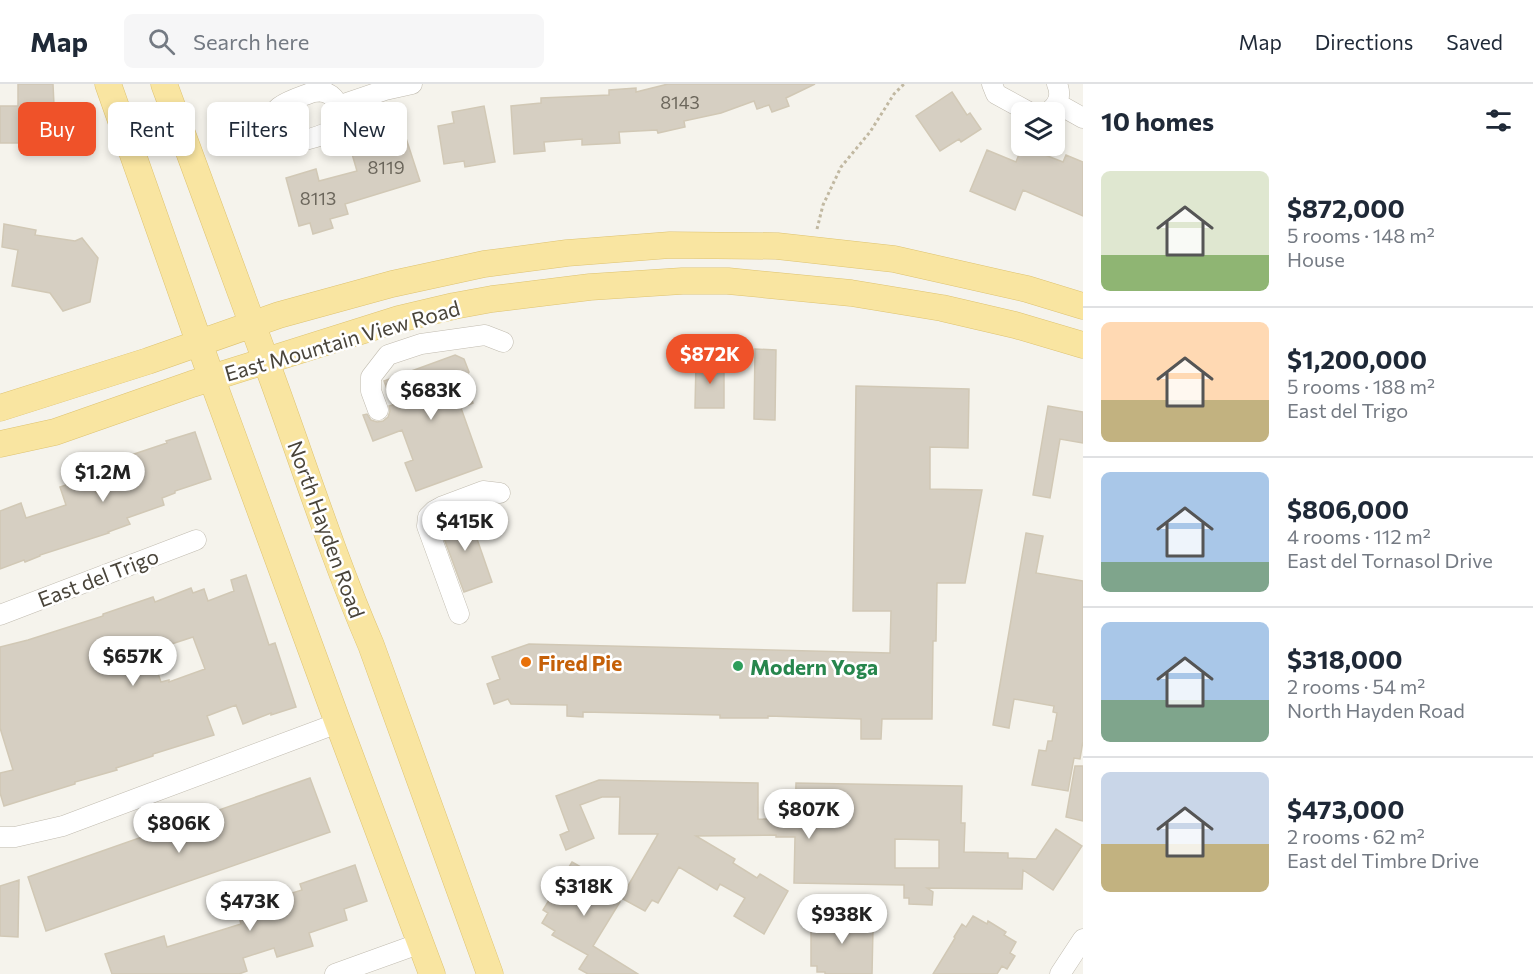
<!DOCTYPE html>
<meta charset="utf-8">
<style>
:root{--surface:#fff;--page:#f6f6f7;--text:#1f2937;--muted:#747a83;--line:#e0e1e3;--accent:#ef5229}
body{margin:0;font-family:Commissioner,sans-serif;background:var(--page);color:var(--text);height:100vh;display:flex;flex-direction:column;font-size:22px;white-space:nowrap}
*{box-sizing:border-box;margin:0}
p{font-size:20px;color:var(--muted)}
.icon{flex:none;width:33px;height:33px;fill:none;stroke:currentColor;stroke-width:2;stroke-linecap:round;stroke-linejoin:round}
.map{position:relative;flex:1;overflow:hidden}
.sheet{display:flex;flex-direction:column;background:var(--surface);width:450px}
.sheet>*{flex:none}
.guide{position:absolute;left:18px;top:18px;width:570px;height:54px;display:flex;gap:12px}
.tools{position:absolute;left:1011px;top:18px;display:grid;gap:12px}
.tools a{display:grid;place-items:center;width:54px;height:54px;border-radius:9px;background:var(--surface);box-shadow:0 3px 9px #0003;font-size:30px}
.price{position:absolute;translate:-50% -51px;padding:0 14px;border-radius:21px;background:#fff;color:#222;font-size:20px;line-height:39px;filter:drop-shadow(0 2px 3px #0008)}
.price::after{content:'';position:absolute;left:50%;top:36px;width:18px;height:14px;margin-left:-9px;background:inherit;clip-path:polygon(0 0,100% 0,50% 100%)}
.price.selected{background:var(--accent);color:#fff}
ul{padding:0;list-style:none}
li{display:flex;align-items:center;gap:18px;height:150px;padding:0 18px}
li+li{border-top:2px solid var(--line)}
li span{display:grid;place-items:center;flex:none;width:168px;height:120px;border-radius:9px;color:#555}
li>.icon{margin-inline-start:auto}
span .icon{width:72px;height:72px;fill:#fffc;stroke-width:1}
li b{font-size:26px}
h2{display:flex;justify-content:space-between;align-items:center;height:72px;padding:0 18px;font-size:26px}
.chip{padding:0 21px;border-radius:9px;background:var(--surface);box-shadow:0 3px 9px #0003;font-size:21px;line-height:54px}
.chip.selected{background:var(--accent);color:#fff}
header{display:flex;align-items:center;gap:36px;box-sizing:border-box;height:84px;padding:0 30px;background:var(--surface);border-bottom:2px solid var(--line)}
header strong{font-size:28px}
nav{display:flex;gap:33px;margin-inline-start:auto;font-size:21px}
.search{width:420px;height:54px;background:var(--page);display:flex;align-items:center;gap:15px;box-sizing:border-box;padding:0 21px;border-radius:9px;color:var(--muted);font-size:22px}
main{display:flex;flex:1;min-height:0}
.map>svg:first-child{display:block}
.building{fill:#d6cfc2;stroke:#d1c8b5;stroke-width:1.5;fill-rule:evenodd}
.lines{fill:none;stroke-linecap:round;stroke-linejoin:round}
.minor-casing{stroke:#c0bbaf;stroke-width:21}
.major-casing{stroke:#dec371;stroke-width:27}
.path{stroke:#c1b8a1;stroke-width:3;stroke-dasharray:3 3;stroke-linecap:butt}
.minor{stroke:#fff;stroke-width:20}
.major{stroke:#f9e5a1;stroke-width:26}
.food-dot{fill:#e8710a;stroke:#fff;stroke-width:2}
.leisure-dot{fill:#2e9e5b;stroke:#fff;stroke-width:2}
.labels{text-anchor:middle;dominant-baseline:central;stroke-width:5;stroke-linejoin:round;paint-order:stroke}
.number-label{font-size:18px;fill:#6c675c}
.street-label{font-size:21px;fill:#49443a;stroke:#fff}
.food-label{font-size:21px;font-weight:bold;fill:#c56008;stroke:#fff;text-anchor:start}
.leisure-label{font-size:21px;font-weight:bold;fill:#27864d;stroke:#fff;text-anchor:start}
</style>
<header>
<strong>Map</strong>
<div class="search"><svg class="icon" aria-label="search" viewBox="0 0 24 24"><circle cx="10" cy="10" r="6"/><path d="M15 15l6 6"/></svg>Search here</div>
<nav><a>Map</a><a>Directions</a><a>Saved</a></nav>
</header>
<main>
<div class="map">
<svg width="1083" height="890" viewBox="0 0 1083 890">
<rect width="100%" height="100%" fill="#f5f3ec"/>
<path class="building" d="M 18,0 L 53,0 L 54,21 L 66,21 L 67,59 L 0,59 L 0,22 L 18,22 Z
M 668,0 L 815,0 L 786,14 L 789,22 L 772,28 L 769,21 L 757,25 L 754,17 L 721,29 L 684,37 L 685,43 L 658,49 L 657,46 L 619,48 L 620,59 L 582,61 L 582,55 L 544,58 L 545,67 L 514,70 L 511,22 L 541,19 L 541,14 L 609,11 L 609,6 L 636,4 L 636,8 Z
M 952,8 L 967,31 L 970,29 L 981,45 L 961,58 L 959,55 L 940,67 L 916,32 Z
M 484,22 L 495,78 L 465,83 L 464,77 L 444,80 L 438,42 L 454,39 L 452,28 Z
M 404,48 L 420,97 L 345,120 L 348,130 L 330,135 L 333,144 L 313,150 L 310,139 L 299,142 L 286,94 L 316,85 L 319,97 L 357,87 L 352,70 L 381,61 L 379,56 Z
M 1022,62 L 1063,78 L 1066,71 L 1083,78 L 1083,132 L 1023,106 L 1015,126 L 970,107 L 987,66 L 1016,78 Z
M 4,140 L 36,146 L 35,151 L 75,157 L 82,154 L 98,174 L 90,218 L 63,227 L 50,209 L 12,202 L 18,166 L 2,163 Z
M 755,265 L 776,266 L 775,336 L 754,335 Z
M 455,271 L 464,275 L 469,288 L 465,296 L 473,319 L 461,324 L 482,383 L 416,407 L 405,379 L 413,376 L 402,346 L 373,357 L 363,331 L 367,330 L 371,336 L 377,338 L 383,337 L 388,333 L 390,327 L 389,322 L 393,321 L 384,297 Z
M 696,278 L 724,279 L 724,324 L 695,324 Z
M 856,302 L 969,305 L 968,364 L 930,363 L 930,405 L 982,406 L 965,499 L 937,499 L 936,557 L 933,557 L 932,635 L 882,635 L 881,655 L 861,655 L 861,635 L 768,632 L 768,634 L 720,634 L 720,631 L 583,628 L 583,633 L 567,632 L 567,621 L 511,620 L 508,615 L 494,620 L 487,600 L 500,595 L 492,573 L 529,560 L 890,569 L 891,527 L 853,527 Z
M 1048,322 L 1083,328 L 1083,359 L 1060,355 L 1050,414 L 1033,411 Z
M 195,348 L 211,395 L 175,407 L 175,409 L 162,414 L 164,421 L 127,434 L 130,440 L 108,448 L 109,449 L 40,471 L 40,472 L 25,478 L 24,476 L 0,485 L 0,427 L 21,419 L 26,434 L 66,421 L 60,403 L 78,397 L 80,401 L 92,398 L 96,409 L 136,395 L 128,372 L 167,359 L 166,357 Z
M 468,429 L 492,498 L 464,508 L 439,441 L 439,439 Z
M 1026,449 L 1043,452 L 1036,489 L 1083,497 L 1083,657 L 1080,675 L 1074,674 L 1068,707 L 1032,701 L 1039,666 L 1046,667 L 1048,657 L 1052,657 L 1057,629 L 1053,628 L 1054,622 L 1014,615 L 1009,644 L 993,641 Z
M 246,491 L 269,561 L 275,559 L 296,623 L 271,631 L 271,629 L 243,640 L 236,621 L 207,632 L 214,651 L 153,670 L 153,672 L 116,684 L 117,686 L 75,698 L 75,700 L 4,722 L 0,709 L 0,689 L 13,686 L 0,644 L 0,563 L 28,556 L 103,532 L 103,530 L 153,513 L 155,518 L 191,504 L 193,509 L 204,505 L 208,517 L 234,507 L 231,496 ZM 193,553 L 205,585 L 169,598 L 169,596 L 161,598 L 150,567 Z
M 1075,682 L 1083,682 L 1083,737 L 1066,733 Z
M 310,694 L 330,748 L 46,847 L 28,793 Z
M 599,696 L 758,699 L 758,735 L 795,736 L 796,699 L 962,702 L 961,739 L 965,739 L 964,768 L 1008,769 L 1008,774 L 1036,775 L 1056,745 L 1082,762 L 1053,806 L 1023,786 L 1022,805 L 927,804 L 933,808 L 932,821 L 909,820 L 909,814 L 904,814 L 904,801 L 794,799 L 795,753 L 776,753 L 776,751 L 696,752 L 735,775 L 733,779 L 757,794 L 760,790 L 788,807 L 764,850 L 734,832 L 745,814 L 720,800 L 717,806 L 679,783 L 658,819 L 652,816 L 645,827 L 621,814 L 658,750 L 619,750 L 620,713 L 602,713 L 580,721 L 594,754 L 566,766 L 560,751 L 569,747 L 556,712 ZM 895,755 L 939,756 L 939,784 L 895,784 Z
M 572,778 L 614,802 L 620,818 L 593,862 L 638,890 L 588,890 L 579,885 L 588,871 L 552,851 L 555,847 L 542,839 L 548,829 L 543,826 Z
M 355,781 L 367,817 L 344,825 L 347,836 L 309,849 L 313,862 L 277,873 L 274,864 L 243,874 L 247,887 L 239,890 L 112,890 L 105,870 L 164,852 L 167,863 L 241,840 L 237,826 L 302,806 L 300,800 Z
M 19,796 L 18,853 L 0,852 L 0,802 Z
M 817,832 L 867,832 L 867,844 L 873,844 L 872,890 L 825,890 L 825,888 L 817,888 L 817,882 L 811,882 L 811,843 L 817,843 Z
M 973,832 L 987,840 L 988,837 L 1006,848 L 1004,851 L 1016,858 L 1010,869 L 1015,872 L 1007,885 L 1002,882 L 997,890 L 933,890 L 955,854 L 954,853 L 962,840 L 966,843 Z"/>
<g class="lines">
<g class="minor-casing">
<path id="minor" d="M 992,0 L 996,10 L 1029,28
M 313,8 C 316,8 320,7 323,8 C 340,11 345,36 331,46 C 320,54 303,56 290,60 C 282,58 275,54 272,45 C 265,21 296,15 313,8 Z
M 1058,20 L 1083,34
M 338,22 L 385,6 L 412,0
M 1048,28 C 1058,21 1062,12 1057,0
M 378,326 L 371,307 L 371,293 L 388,271 L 421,260 L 485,251 L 503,258
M 459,530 L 427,442 L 428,433 L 434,427 L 443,422 L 483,407 L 500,409
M 0,531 L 196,456
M 0,753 L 15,753 L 63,742 L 338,639
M 335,890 L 421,859
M 1060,890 L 1083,855"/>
</g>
<g class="major-casing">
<path id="major" d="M 108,0 L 212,295 L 338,639 L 432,890
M 164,0 C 199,97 236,194 271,291 C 304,381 333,473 371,561 L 490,890
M 0,324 L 148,277 L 279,231 L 392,200 L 484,180 L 567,169 L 670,161 L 777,162 L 894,175 L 1027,205 L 1083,222
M 0,360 L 55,348 L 192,300 L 399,235 L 454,222 L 492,215 L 590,203 L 682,197 L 728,197 L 851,209 L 942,224 L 1015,241 L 1083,261"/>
</g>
<path class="path" d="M 817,145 L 823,121 L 841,83 L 870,48 L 894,10 L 904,0"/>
<use href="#minor" class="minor"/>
<use href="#major" class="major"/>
</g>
<circle class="food-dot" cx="526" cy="578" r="6"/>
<circle class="leisure-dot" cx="738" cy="582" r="6"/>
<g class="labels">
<g class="number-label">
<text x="680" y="18">8143</text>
<text x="386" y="83">8119</text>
<text x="318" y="114">8113</text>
</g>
<g class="street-label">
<text transform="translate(342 256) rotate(-16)">East Mountain View Road</text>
<text transform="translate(327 445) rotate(70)">North Hayden Road</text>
<text transform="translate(98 493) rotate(-21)">East del Trigo</text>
</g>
<g class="food-label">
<text x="538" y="578">Fired Pie</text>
</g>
<g class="leisure-label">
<text x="750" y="582">Modern Yoga</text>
</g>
</g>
</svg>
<div class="tools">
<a><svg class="icon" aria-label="layers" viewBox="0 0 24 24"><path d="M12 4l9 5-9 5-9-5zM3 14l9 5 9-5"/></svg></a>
</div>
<b class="price selected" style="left:710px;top:301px">$872K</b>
<b class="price" style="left:431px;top:337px">$683K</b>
<b class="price" style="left:103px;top:419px">$1.2M</b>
<b class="price" style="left:465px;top:468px">$415K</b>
<b class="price" style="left:133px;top:603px">$657K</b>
<b class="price" style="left:809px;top:756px">$807K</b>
<b class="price" style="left:179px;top:770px">$806K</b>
<b class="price" style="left:584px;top:833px">$318K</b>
<b class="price" style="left:250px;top:848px">$473K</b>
<b class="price" style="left:842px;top:861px">$938K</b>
<div class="guide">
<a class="chip selected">Buy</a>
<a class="chip">Rent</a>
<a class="chip">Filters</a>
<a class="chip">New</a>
</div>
</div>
<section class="sheet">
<h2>10 homes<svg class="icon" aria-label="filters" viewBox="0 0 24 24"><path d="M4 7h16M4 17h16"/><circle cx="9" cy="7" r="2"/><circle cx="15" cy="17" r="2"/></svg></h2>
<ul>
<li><span style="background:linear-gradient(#dfe7d0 70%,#8fb573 0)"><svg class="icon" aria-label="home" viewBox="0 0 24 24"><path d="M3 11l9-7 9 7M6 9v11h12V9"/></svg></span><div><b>$872,000</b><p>5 rooms · 148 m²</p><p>House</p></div></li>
<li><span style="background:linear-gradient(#ffd9b3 65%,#c2b280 0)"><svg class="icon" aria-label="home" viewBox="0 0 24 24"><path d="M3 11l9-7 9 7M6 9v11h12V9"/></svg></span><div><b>$1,200,000</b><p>5 rooms · 188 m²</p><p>East del Trigo</p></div></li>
<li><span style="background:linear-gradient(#a9c7e8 75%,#7fa58c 0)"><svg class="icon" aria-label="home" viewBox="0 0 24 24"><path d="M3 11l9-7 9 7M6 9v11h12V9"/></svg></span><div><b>$806,000</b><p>4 rooms · 112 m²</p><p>East del Tornasol Drive</p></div></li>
<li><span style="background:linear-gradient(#a9c7e8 65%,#7fa58c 0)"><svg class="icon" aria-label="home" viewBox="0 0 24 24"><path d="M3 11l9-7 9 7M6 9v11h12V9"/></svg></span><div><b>$318,000</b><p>2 rooms · 54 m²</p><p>North Hayden Road</p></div></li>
<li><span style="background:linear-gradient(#c9d6e8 60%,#c2b280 0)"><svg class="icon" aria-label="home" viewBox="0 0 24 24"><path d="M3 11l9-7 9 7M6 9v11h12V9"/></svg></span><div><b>$473,000</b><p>2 rooms · 62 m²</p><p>East del Timbre Drive</p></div></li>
</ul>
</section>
</main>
